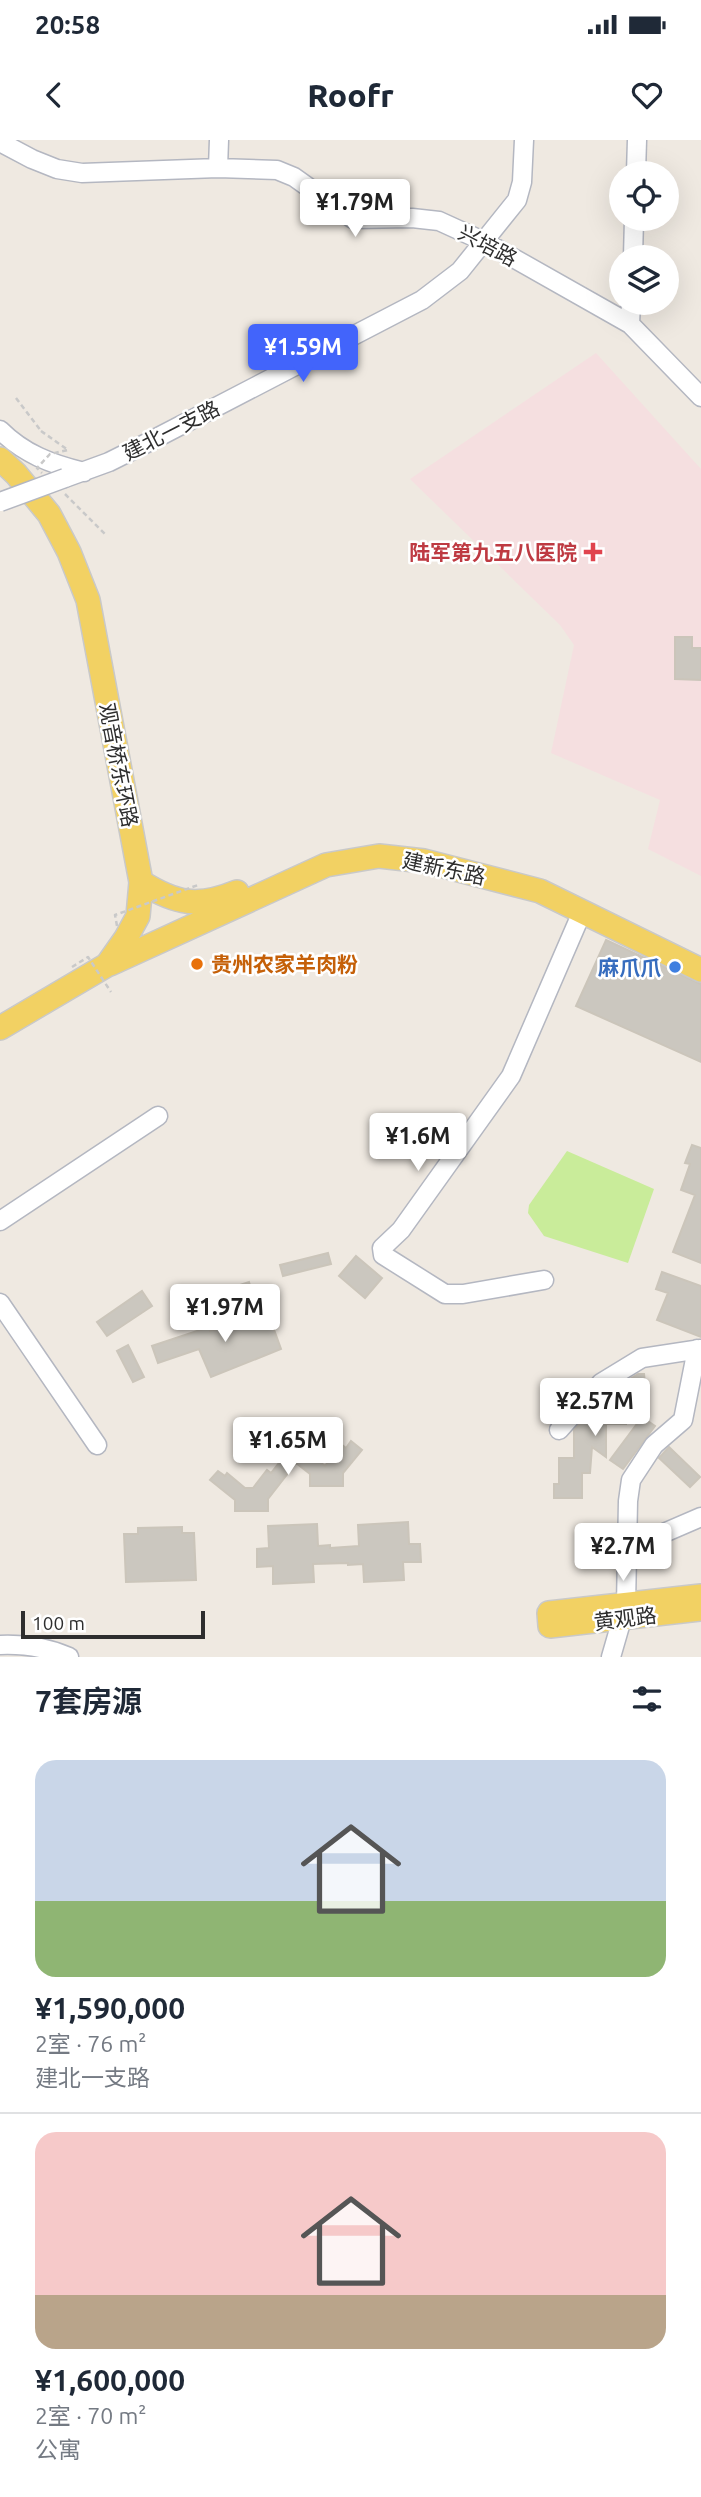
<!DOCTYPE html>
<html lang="zh">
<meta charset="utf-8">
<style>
:root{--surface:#fff;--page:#f6f6f7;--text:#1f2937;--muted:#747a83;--line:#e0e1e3;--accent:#4264fb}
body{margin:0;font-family:Ubuntu,"Noto Sans SC",sans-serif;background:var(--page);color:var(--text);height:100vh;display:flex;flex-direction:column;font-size:26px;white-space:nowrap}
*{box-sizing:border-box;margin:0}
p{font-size:23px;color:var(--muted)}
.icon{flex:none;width:38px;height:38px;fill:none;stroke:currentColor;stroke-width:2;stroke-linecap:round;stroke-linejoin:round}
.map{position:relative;height:1517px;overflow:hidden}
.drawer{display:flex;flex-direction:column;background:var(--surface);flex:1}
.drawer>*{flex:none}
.buttons{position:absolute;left:609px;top:21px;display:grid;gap:14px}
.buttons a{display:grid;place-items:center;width:70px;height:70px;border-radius:50%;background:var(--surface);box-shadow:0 7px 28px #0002;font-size:35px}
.scale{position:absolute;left:21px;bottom:18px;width:184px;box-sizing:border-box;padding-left:7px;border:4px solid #2e2e2e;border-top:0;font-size:19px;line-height:24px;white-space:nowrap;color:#2e2e2e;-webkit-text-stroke:5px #fff;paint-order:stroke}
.price{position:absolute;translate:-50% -60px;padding:0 16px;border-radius:7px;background:#fff;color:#222;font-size:23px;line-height:46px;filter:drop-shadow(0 2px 4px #0008)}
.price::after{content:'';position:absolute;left:50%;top:42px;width:21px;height:16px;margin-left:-10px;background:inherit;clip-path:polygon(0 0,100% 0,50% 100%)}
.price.current{background:var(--accent);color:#fff}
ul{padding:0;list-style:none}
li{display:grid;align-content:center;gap:14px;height:371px;padding:0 35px}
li+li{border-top:2px solid var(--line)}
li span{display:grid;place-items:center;height:217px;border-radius:21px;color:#555}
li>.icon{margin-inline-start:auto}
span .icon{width:126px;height:126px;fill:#fffc;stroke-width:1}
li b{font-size:30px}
h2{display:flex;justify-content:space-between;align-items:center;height:84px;padding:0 35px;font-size:30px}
.status{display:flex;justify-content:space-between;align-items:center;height:49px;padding:0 35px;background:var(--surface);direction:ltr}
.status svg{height:19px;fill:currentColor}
header{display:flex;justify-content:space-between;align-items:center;height:91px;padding:0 35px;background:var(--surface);font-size:32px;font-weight:800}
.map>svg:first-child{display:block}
.medical{fill:#f5dfe0}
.pitch{fill:#c9ec9a}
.building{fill:#cbc7bf;stroke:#cbc5ba;stroke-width:2}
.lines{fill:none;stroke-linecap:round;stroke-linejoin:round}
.minor-casing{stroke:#b4b7c1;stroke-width:21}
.major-casing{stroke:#c9c9c9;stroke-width:26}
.path{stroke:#c9c9c9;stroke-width:2.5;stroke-dasharray:5 3.5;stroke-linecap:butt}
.minor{stroke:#fff;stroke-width:18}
.major{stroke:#f2d163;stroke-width:23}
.minor-bridge-casing{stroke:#b4b7c1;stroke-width:21;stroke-linecap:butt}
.path-bridge{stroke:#c9c9c9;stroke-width:2.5;stroke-dasharray:5 3.5;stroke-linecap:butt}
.minor-bridge{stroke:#fff;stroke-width:18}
.health-dot{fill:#e0444e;stroke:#fff;stroke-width:2.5}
.food-dot{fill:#e8710a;stroke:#fff;stroke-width:2.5}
.shop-dot{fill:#3f7fe0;stroke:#fff;stroke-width:2.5}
.labels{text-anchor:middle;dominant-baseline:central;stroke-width:5;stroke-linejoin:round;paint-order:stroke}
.street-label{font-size:21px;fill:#2e2e2e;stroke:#fff}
.health-label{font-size:21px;font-weight:bold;fill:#be3a42;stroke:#fff;text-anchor:end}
.food-label{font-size:21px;font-weight:bold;fill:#c56008;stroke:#fff;text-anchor:start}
.shop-label{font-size:21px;font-weight:bold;fill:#366cbe;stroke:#fff;text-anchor:end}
</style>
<div class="status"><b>20:58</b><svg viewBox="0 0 49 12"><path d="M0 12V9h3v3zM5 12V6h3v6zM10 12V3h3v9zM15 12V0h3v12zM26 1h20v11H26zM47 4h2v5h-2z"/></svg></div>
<header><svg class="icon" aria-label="back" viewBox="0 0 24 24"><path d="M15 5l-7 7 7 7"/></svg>Roofr<svg class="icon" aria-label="heart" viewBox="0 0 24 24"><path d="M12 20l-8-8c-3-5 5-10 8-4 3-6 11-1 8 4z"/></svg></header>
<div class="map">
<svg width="701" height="1517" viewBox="0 0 701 1517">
<rect width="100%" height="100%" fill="#efe9e1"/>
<path class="medical" d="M 596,213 L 701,329 L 701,736 L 648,709 L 660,660 L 551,613 L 574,505 L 560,485 L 410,339 Z"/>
<path class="pitch" d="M 567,1011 L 654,1049 L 628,1123 L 544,1096 L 528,1073 L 529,1065 Z"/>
<path class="building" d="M 675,497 L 692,497 L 692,508 L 701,508 L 701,540 L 675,539 Z
M 606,800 L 701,844 L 701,922 L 576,866 Z
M 692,1005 L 701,1008 L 701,1123 L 673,1112 L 695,1055 L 681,1050 L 690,1024 L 685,1023 Z
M 328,1113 L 331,1124 L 283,1136 L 280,1125 Z
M 356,1116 L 382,1138 L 365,1158 L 339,1136 Z
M 662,1132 L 701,1146 L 701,1197 L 657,1180 L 668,1153 L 656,1149 Z
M 249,1142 L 254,1158 L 211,1172 L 206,1156 Z
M 142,1151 L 152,1166 L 107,1196 L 97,1182 Z
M 268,1173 L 281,1209 L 211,1237 L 199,1209 L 158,1223 L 152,1206 L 209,1187 L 210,1191 Z
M 128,1205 L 144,1237 L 133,1242 L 117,1211 Z
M 638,1234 L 644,1234 L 647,1260 L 618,1260 L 626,1265 L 626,1284 L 606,1284 L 606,1317 L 592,1307 L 590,1333 L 582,1333 L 582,1358 L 554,1358 L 554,1344 L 559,1344 L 559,1318 L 574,1318 L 574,1290 L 593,1269 L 613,1269 L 613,1249 L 622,1244 L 630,1244 L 630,1239 Z
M 642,1277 L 655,1286 L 623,1329 L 610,1320 Z
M 351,1301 L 362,1310 L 343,1333 L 343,1346 L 310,1346 L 310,1334 L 296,1323 L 268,1359 L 268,1371 L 235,1371 L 235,1360 L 210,1340 L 218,1331 L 225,1336 L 227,1333 L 245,1348 L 253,1348 L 267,1330 L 271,1333 L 293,1305 L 300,1311 L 303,1308 L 325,1326 L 342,1305 L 346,1308 Z
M 669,1307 L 700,1337 L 690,1347 L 659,1318 Z
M 408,1382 L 409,1404 L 420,1404 L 421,1422 L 403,1422 L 404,1440 L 364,1442 L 363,1424 L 348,1425 L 348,1423 L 313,1424 L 314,1442 L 273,1444 L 273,1426 L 257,1427 L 257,1409 L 269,1408 L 268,1386 L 317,1384 L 318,1406 L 330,1405 L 330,1408 L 359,1406 L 358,1385 Z
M 182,1387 L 182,1393 L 194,1393 L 196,1440 L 126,1442 L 124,1394 L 138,1394 L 138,1388 Z"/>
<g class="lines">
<g class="minor-casing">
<path id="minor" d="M 0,2 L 32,19 L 57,29 L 82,33 L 218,28 L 277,30 L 294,37 L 353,79 L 412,78 L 439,81 L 485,102 L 630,184 L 701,257
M 218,28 L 219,0
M 636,33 L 637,0
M 633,117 L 634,79
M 630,184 L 631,163
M 0,290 C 24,314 51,324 84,332
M 65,338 L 109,322 L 139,307 L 422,160 L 460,131 L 517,60 L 522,42 L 524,0
M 0,1081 L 158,976
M 544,1140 L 463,1154 L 445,1154 L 383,1115 L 382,1108 L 401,1090 L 511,936 L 582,772
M 0,1163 L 97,1305
M 559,1290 L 601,1243 L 642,1218 L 701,1209
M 629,1408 L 701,1377
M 0,1505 C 25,1504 46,1507 69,1517
M 611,1517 L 626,1465 L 628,1361 L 631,1340 L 654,1305 L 683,1280 L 697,1209"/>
</g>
<g class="major-casing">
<path id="major" d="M 0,319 L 16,334 L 49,374 L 69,412 L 88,460 L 141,742 L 138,776 L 126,798 L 107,825 L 0,888
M 141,742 C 176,764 198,768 237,752
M 110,824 L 326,725 L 379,716 L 424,721 L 540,751 L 701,830
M 701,1456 L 549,1473 L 550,1486 L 701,1469"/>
</g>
<path class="path" d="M 16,258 L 41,291
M 65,354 L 107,396"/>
<use href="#minor" class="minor"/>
<use href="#major" class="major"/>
<g class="minor-bridge-casing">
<path id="minor-bridge" d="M 0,362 L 65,338"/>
</g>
<path class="path-bridge" d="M 41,291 L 68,310 L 50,314 L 37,328 L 42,333
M 117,786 L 115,775 L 198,745
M 72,827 L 88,817 L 111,852"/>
<use href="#minor-bridge" class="minor-bridge"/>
</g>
<path class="health-dot" d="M589.5 401.5h7v7h7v7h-7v7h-7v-7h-7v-7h7z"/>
<circle class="food-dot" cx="197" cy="824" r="7"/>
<circle class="shop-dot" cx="675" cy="827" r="7"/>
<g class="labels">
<g class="street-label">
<text transform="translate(488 105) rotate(28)">兴培路</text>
<text transform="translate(171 290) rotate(-27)">建北一支路</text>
<text transform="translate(119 625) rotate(79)">观音桥东环路</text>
<text transform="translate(444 728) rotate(12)">建新东路</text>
<text transform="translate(625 1478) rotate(-7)">黄观路</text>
</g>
<g class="health-label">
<text x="577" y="412">陆军第九五八医院</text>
</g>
<g class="food-label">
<text x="211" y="824">贵州农家羊肉粉</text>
</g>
<g class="shop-label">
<text x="661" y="827">麻爪爪</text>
</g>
</g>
</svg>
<div class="buttons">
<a><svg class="icon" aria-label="locate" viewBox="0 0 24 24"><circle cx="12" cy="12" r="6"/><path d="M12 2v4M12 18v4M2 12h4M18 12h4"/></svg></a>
<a><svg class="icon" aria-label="layers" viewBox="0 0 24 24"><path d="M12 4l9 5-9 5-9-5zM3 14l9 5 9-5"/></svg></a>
</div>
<div class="scale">100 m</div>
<b class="price" style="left:355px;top:99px">¥1.79M</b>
<b class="price current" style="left:303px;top:244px">¥1.59M</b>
<b class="price" style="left:418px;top:1033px">¥1.6M</b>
<b class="price" style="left:225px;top:1204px">¥1.97M</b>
<b class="price" style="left:595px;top:1298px">¥2.57M</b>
<b class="price" style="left:288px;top:1337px">¥1.65M</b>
<b class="price" style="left:623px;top:1443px">¥2.7M</b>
</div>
<section class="drawer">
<h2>7套房源<svg class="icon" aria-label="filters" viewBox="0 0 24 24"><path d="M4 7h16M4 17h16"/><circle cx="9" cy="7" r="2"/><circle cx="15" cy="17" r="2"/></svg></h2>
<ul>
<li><span style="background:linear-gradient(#c9d6e8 65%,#8fb573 0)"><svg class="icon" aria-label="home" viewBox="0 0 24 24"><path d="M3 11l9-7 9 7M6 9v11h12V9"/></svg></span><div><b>¥1,590,000</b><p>2室 · 76 m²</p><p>建北一支路</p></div></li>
<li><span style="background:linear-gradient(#f6c9c9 75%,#b9a48a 0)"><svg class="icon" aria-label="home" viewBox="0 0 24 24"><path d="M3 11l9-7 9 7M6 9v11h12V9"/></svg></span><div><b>¥1,600,000</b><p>2室 · 70 m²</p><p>公寓</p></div></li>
</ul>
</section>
